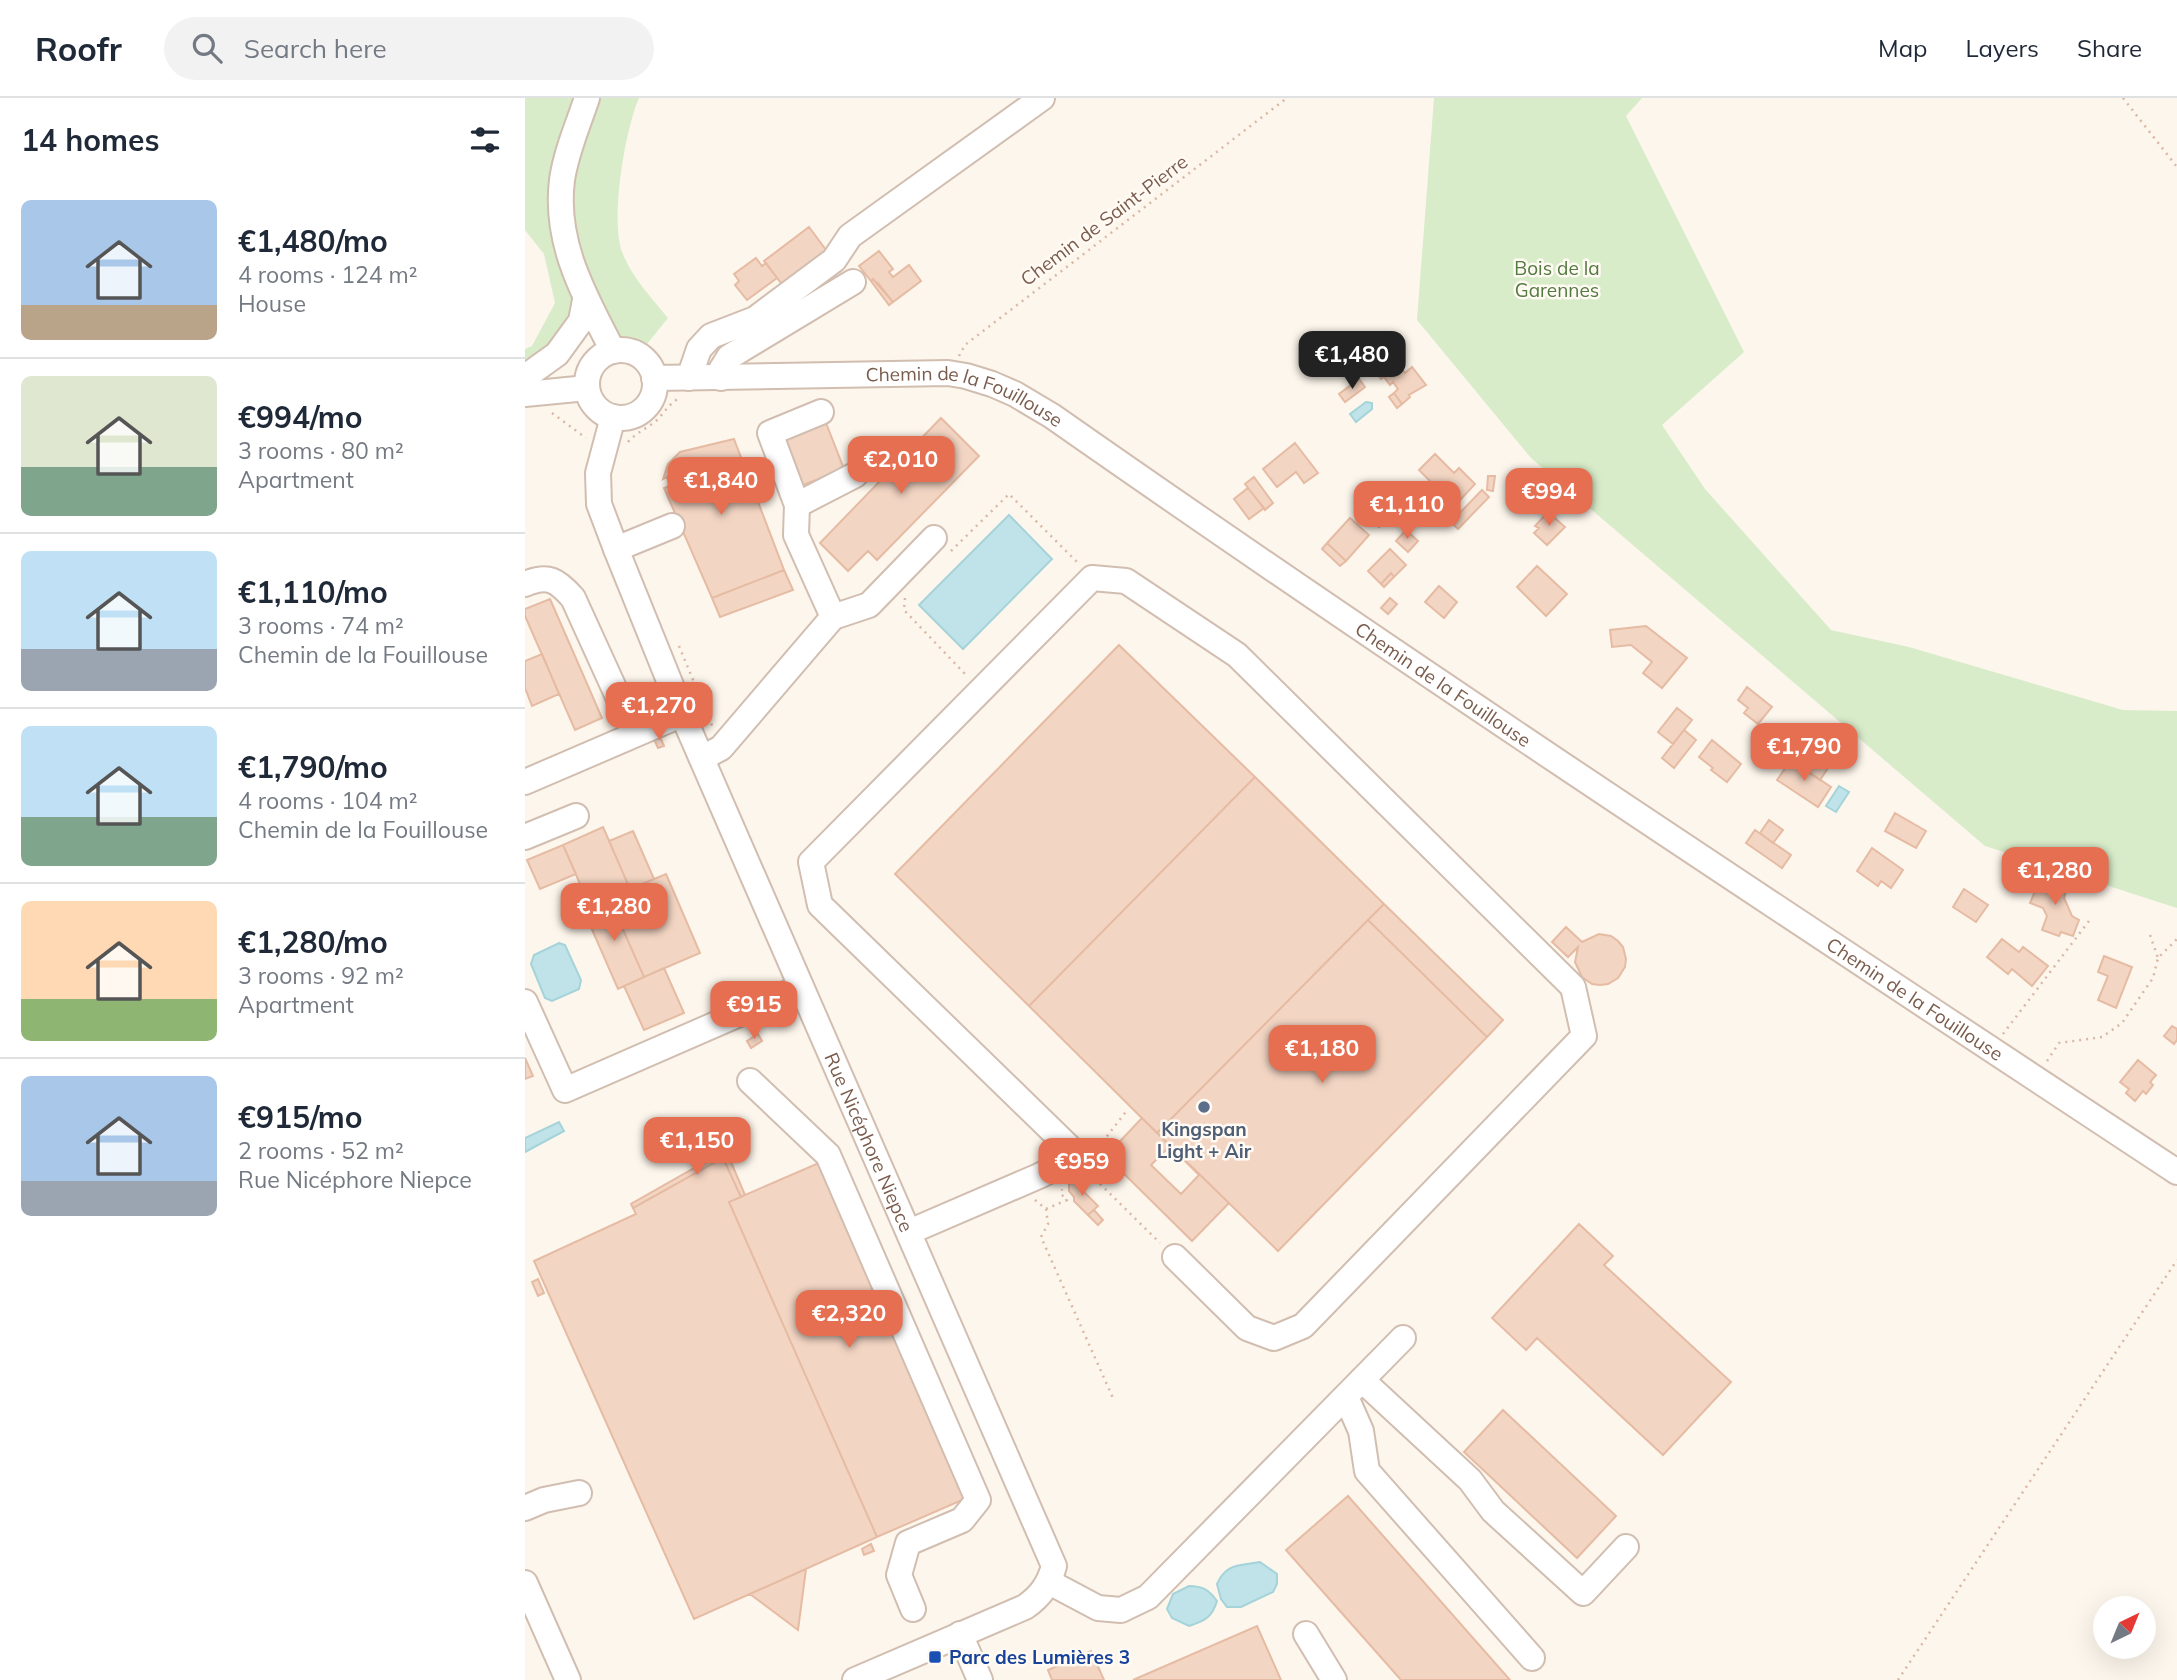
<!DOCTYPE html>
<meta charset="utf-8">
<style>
:root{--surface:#fff;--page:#f2f2f3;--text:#1f2937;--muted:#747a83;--line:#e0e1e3;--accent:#e76f51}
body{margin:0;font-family:Mulish,sans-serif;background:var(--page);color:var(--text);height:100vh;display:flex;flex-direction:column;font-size:26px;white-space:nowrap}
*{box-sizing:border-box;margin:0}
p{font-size:23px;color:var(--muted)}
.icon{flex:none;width:38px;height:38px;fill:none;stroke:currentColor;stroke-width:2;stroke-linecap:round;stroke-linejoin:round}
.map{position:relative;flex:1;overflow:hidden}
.panel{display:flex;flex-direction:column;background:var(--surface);width:525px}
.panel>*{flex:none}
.needle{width:46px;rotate:43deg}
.buttons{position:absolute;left:1568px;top:1498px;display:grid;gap:14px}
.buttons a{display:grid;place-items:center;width:63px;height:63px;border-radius:50%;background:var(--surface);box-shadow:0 7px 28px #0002;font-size:35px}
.price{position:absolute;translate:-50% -60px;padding:0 16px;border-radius:14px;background:var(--accent);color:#fff;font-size:23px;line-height:46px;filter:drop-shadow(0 2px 4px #0008)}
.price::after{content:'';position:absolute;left:50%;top:42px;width:21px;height:16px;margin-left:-10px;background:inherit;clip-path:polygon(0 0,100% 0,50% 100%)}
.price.active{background:#222;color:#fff}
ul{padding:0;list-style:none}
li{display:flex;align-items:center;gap:21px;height:175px;padding:0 21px}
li+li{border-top:2px solid var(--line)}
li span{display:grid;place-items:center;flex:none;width:196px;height:140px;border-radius:10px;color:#555}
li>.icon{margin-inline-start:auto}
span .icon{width:84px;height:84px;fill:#fffc;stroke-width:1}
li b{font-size:30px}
h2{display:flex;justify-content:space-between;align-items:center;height:84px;padding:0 21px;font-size:30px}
header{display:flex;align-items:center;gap:42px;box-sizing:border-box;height:98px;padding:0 35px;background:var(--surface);border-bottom:2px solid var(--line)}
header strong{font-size:33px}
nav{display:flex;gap:38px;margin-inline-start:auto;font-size:24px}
.search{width:490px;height:63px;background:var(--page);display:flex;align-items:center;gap:18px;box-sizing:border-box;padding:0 24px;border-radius:38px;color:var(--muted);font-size:26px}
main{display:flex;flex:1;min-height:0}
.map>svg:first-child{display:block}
.green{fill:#d8ecc9}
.water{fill:#bfe3e8;stroke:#a5d3da;stroke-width:2}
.building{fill:#f3d5c3;stroke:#e6bba3;stroke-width:2;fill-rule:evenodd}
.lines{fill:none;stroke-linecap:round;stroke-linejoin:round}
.minor-casing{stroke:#d1beb0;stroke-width:28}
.path{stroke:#d9b8a5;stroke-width:2.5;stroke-dasharray:2 5;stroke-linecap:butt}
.minor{stroke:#fff;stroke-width:24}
.service-dot{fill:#5c6f8a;stroke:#fffaf3;stroke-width:2.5}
.transit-dot{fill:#1a4fb4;stroke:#fffaf3;stroke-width:2.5}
.labels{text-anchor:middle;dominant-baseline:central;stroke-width:5;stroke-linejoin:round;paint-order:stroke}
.street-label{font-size:19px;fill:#7a5c4d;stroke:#fffaf3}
.park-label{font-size:19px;fill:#537a41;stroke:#fffaf3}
.service-label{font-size:19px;font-weight:bold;fill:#4e5e75;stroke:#fffaf3}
.transit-label{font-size:19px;font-weight:bold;fill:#164399;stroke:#fffaf3;text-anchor:start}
</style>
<header>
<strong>Roofr</strong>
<div class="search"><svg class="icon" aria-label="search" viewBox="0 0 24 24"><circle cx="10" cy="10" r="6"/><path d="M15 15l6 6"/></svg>Search here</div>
<nav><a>Map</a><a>Layers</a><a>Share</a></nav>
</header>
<main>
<section class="panel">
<h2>14 homes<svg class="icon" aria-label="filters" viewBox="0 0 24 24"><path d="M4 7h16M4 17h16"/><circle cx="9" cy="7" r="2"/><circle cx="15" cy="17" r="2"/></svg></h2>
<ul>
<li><span style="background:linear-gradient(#a9c7e8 75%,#b9a48a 0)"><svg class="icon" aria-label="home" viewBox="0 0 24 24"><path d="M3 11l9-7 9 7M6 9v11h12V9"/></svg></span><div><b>€1,480/mo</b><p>4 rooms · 124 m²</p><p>House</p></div></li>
<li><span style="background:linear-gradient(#dfe7d0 65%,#7fa58c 0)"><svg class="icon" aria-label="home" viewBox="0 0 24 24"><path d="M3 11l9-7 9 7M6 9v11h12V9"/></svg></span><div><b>€994/mo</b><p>3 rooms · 80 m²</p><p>Apartment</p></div></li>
<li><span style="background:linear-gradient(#bfe0f5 70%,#9aa5b1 0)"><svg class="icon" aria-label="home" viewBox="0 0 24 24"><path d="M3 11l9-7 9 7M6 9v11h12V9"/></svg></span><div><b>€1,110/mo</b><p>3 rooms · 74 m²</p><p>Chemin de la Fouillouse</p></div></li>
<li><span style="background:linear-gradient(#bfe0f5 65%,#7fa58c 0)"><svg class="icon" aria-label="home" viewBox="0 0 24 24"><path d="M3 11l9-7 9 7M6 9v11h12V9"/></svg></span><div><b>€1,790/mo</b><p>4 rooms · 104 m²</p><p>Chemin de la Fouillouse</p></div></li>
<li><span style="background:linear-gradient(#ffd9b3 70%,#8fb573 0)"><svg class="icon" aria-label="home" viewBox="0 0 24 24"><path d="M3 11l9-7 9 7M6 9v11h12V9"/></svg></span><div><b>€1,280/mo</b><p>3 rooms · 92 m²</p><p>Apartment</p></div></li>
<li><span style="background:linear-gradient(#a9c7e8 75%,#9aa5b1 0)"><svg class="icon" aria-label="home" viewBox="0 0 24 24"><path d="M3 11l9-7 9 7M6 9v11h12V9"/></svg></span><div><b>€915/mo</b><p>2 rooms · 52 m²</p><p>Rue Nicéphore Niepce</p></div></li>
</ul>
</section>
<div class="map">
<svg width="1652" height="1582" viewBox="0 0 1652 1582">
<rect width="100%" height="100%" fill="#fdf6ec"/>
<path class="green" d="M 0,0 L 114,0 C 100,32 85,121 97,154 C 107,180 126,199 143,220 L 122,246 L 47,230 L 0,268 L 0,251 L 7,248 L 30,205 L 19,156 L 0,132 Z
M 909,0 L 1117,0 L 1101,18 L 1219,254 L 1137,327 L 1180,391 L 1306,532 L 1384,549 L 1598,612 L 1652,613 L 1652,810 L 1460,748 L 1006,360 L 892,222 Z"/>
<path class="water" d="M 841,304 L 847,305 L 847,311 L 831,324 L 825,316 Z
M 484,417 L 527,461 L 438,551 L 394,507 Z
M 1314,688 L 1324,694 L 1311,714 L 1301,708 Z
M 34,845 L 40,847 L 56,882 L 54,891 L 27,903 L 20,900 L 6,866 L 9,857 Z
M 34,1024 L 39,1033 L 0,1054 L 0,1040 Z
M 735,1464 L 752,1476 L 752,1486 L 748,1494 L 716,1509 L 702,1509 L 696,1501 L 692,1486 C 701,1465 714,1468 735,1464 Z
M 664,1488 C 678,1488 684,1492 692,1503 C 687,1520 679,1523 664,1528 L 647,1520 L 642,1511 L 648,1496 Z"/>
<path class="building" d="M 284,129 L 304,156 L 260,190 L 239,163 Z
M 354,153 L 368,171 L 364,174 L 368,179 L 384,167 L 396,183 L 368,204 L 353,185 L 352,186 L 348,181 L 346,183 L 334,168 Z
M 231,160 L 237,168 L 241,165 L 252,180 L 222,202 L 210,187 L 214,183 L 209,176 Z
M 348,181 L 368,204 L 364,207 L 346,183 Z
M 868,259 L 874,267 L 869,271 L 863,263 Z
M 863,263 L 869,271 L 874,267 L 880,275 L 887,269 L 901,287 L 884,297 L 885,299 L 877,306 L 869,295 L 873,291 L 868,284 L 865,287 L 859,279 L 856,281 L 850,273 Z
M 834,281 L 840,289 L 820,304 L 814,296 Z
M 869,295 L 877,306 L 872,310 L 864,299 Z
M 416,320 L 454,358 L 352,462 L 343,453 L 323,473 L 295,445 Z
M 301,325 L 319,371 L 273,389 L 255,343 Z
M 209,341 L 259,472 L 187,500 L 139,390 L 145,388 L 142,379 L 138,381 L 143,366 L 155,354 Z
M 770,345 L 793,375 L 779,385 L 771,374 L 752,389 L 738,371 Z
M 910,356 L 929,375 L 934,370 L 950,386 L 922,416 L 904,400 L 913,391 L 894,372 Z
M 963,378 L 970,378 L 968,393 L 962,392 Z
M 729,379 L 748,405 L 740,412 L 720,386 Z
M 723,390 L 739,410 L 724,421 L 709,401 Z
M 957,392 L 964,399 L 933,431 L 926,424 Z
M 848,399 L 866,416 L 854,429 L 836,412 Z
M 1023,414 L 1040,429 L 1022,447 L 1009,435 L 1014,430 L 1010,428 Z
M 825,420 L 844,437 L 821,463 L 802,445 Z
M 881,432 L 893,443 L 883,454 L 871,443 Z
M 802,445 L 821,463 L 815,468 L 797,451 Z
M 865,451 L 881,467 L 869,479 L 866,475 L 856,486 L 843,473 Z
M 1012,468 L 1042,496 L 1021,518 L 992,489 Z
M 259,472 L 268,492 L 195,519 L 187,500 Z
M 866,475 L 869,479 L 859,489 L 856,486 Z
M 914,488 L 932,504 L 919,520 L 900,504 Z
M 865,500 L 872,506 L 863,516 L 856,510 Z
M 25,501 L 77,620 L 50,632 L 0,518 L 0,511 Z
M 1121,528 L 1162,560 L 1137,590 L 1118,575 L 1127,564 L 1106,547 L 1087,549 L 1085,532 Z
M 594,547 L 730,679 L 504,908 L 370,776 Z
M 17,556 L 34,596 L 7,608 L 0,590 L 0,563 Z
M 1222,589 L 1247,609 L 1233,626 L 1219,615 L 1223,610 L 1213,602 Z
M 1152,610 L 1167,622 L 1148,646 L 1133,634 Z
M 1159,632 L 1171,642 L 1149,670 L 1137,660 Z
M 135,639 L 139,648 L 133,650 L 129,641 Z
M 1187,642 L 1216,666 L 1202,684 L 1186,672 L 1188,670 L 1174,659 Z
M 1290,644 L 1311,658 L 1295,682 L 1274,668 Z
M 1266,662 L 1306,689 L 1293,709 L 1252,682 Z
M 730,679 L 859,806 L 632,1035 L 504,908 Z
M 1370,715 L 1401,733 L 1391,750 L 1360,733 Z
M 1244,722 L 1258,732 L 1248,745 L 1235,735 Z
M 78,729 L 105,791 L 65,809 L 38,747 Z
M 1230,732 L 1266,757 L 1257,770 L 1221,745 Z
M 108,733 L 129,781 L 105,791 L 84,743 Z
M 38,747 L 51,776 L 15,791 L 2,762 Z
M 1347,750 L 1378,772 L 1366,790 L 1356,783 L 1353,788 L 1332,773 Z
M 141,776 L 175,855 L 119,879 L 84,800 Z
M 1517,777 L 1543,787 L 1539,800 L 1547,818 L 1554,822 L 1548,838 L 1536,834 L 1534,838 L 1517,832 L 1522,818 L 1518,810 L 1505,805 Z
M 1439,791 L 1463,807 L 1451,824 L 1428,809 Z
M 84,800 L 119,879 L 93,891 L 58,811 Z
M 859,806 L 978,922 L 962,939 L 843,822 Z
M 843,822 L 962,939 L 753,1153 L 632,1035 Z
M 1041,829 L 1057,844 L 1074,836 L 1086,838 L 1093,843 L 1098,849 L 1101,861 L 1100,869 L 1093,880 L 1083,886 L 1075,887 L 1067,886 L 1057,879 L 1050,864 L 1053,849 L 1043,859 L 1027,844 Z
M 1477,841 L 1494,854 L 1498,849 L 1523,868 L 1507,888 L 1487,871 L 1483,876 L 1462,859 Z
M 1579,858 L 1607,869 L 1591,910 L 1573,902 L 1583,878 L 1573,874 Z
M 139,870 L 159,915 L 119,932 L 99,888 Z
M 1647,928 L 1652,931 L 1652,942 L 1649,946 L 1639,938 Z
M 233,936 L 237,943 L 226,950 L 222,943 Z
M 0,960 L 8,978 L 0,981 Z
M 1613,962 L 1631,977 L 1625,984 L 1628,987 L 1621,996 L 1618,993 L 1610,1003 L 1601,995 L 1604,991 L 1595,984 Z
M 617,1020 L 704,1105 L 667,1143 L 581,1058 ZM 645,1048 L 674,1077 L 656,1096 L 626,1067 Z
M 201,1052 L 220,1097 L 216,1099 L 198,1060 L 108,1110 L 106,1106 Z
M 198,1060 L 216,1099 L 204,1104 L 352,1439 L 169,1521 L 9,1163 L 111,1116 L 108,1110 Z
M 296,1064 L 444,1399 L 352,1439 L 204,1104 Z
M 548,1083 L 552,1083 L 558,1088 L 558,1093 L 573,1108 L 563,1117 L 549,1103 L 549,1099 L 544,1093 L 544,1087 Z
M 569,1112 L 578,1122 L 573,1127 L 563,1117 Z
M 1054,1126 L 1088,1158 L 1079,1167 L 1206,1284 L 1138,1357 L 1012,1240 L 1001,1252 L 967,1220 Z
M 13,1181 L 19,1195 L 13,1198 L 7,1184 Z
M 978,1312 L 1091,1418 L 1052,1460 L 939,1354 Z
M 823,1398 L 985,1582 L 876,1582 L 761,1452 Z
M 346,1446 L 349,1453 L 339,1457 L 337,1451 Z
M 281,1471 L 273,1532 L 225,1496 Z
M 732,1528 L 756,1582 L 608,1582 Z
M 566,1553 L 579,1582 L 527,1582 L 523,1572 Z"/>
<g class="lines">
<g class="minor-casing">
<g id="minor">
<path d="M 62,0 C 53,27 41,54 37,82 C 29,146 60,198 88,253"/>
<circle cx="96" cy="286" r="34"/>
<path d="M 0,279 L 32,256 L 56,223 L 60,202"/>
<path id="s1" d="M 129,280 L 423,275 L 441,278 L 467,286 L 490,296 L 527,318 C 897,577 1275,825 1652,1074"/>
<path d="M 164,280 L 174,251 L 186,238 L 230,221 L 309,162 L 325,138 L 517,0"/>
<path d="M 196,280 L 196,272 L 204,259 L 328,184"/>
<path d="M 0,296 L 62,290"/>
<path id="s2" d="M 88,319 L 73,375 L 74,406 L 91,451 L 162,627 L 529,1468 C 524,1486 516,1498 500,1509 L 330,1582"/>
<path d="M 272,407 L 330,377"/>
<path d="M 91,451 L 147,428"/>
<path d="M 0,486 C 23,476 32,482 48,500 L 110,636"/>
<path d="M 308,519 L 344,507 L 409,440"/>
<path d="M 177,660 L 196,650 L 308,519 L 271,437 L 272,407 L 245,335 L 296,314"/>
<path d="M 0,684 L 158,616"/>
<path d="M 0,739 L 51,718"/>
<path d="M 0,904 L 40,992 L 276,889"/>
<path d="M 225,983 L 303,1057 L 453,1402 L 437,1422 L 383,1445 L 374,1477 L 388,1511"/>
<path d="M 384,1134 L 514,1078 L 532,1069 L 548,1053 L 295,807 L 286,764 L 567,480 L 601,483 L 712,557 L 1048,889 L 1059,938 L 778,1228 L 749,1240 L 722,1230 L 650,1159"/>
<path d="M 837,1282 L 945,1382 L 968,1413 L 1058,1495 L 1101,1449"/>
<path d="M 821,1299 L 836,1333 L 842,1373 L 1007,1560"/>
<path d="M 0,1410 L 19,1402 L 54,1395"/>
<path d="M 524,1484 L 573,1510 L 596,1512 L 623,1499 L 878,1240"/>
<path d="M 0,1485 L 43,1582"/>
<path d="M 435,1536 L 455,1582"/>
<path d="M 781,1536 L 809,1582"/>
</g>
</g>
<path class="path" d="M 1598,0 L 1652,69
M 434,258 L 440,247 L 762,0
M 27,315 L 61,340
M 103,344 C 112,334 123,330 132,322 C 139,315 144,306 153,301
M 426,453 L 484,396 L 553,465
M 380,500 L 379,512 L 441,577
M 154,548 L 188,630
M 1625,837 L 1633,860
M 1478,936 L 1567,819
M 1522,963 L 1534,945 L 1577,939 L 1597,925 L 1628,880 L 1633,860 L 1652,841
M 569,1055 L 603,1011
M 560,1071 L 635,1145
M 510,1102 L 521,1111 L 523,1126 L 516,1139 L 588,1300
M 521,1111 L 542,1102 L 536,1096 L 537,1091
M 1373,1582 L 1652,1162"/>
<use href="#minor" class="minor"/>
</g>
<circle class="service-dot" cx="679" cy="1009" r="7"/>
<rect class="transit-dot" x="403" y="1552" width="14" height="14" rx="3.5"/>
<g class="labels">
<g class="street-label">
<text transform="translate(579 122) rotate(-37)">Chemin de Saint-Pierre</text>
<text stroke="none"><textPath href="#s1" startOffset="315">Chemin de la Fouillouse</textPath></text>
<text stroke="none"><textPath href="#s1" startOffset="882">Chemin de la Fouillouse</textPath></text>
<text stroke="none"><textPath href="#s1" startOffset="1449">Chemin de la Fouillouse</textPath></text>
<text stroke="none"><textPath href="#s2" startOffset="782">Rue Nicéphore Niepce</textPath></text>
</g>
<g class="park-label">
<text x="1032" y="170">Bois de la<tspan x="1032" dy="22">Garennes</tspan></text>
</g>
<g class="service-label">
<text x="679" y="1031">Kingspan<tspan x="679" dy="22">Light + Air</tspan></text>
</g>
<g class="transit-label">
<text x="424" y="1559">Parc des Lumières 3</text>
</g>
</g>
</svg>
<div class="buttons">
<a><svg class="needle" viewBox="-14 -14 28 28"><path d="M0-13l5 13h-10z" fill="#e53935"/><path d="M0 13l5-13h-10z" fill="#747a83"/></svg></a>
</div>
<b class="price active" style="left:827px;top:293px">€1,480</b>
<b class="price" style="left:376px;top:398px">€2,010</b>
<b class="price" style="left:196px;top:419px">€1,840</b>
<b class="price" style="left:1024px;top:430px">€994</b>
<b class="price" style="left:882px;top:443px">€1,110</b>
<b class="price" style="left:134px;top:644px">€1,270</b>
<b class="price" style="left:1279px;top:685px">€1,790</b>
<b class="price" style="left:1530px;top:809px">€1,280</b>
<b class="price" style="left:89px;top:845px">€1,280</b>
<b class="price" style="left:229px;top:943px">€915</b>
<b class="price" style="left:797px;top:987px">€1,180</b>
<b class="price" style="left:172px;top:1079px">€1,150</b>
<b class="price" style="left:557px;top:1100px">€959</b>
<b class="price" style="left:324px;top:1252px">€2,320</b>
</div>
</main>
